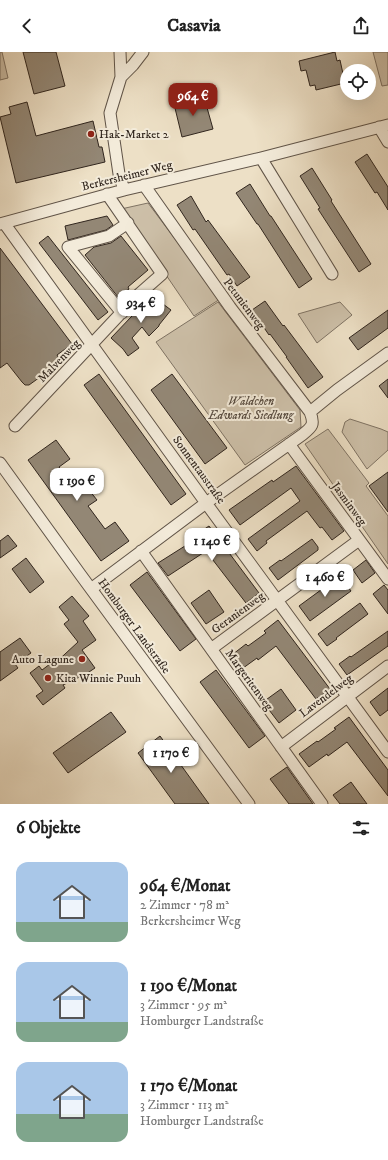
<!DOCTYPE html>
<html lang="de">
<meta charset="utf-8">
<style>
:root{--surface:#fff;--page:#f6f6f6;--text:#222;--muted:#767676;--accent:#8f2418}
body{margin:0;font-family:"IM FELL DW Pica",serif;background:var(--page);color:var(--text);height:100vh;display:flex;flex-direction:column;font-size:15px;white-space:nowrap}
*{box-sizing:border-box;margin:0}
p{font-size:13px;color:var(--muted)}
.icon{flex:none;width:22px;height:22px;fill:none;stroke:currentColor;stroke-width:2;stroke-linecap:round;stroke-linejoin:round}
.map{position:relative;height:752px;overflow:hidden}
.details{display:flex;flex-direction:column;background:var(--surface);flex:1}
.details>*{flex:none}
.controls{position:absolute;left:340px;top:12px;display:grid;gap:8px}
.controls a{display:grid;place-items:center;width:36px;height:36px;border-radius:50%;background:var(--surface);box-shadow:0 4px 16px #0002;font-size:20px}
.price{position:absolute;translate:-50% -34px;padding:0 9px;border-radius:8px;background:#fff;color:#222;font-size:13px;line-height:26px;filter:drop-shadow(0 1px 2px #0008)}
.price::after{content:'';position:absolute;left:50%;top:24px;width:12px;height:9px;margin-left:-6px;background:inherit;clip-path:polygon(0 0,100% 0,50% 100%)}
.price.current{background:var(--accent);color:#fff}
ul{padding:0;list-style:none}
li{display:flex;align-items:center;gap:12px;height:100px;padding:0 16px}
li span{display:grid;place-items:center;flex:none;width:112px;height:80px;border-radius:12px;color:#555}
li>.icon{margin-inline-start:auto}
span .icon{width:48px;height:48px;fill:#fffc;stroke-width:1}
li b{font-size:17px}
h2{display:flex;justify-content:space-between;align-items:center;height:48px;padding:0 16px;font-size:17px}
header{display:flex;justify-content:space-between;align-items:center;height:52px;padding:0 16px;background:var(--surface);font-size:18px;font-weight:700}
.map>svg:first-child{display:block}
.green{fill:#cdc0a9;stroke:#7f7364}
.building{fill:#938775;stroke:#31261e}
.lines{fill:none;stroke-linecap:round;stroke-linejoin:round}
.minor-casing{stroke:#605448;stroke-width:13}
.minor{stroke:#f3ebda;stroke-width:11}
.poi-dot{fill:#8f2418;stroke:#f3ebda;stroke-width:1.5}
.labels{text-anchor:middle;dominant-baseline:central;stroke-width:4;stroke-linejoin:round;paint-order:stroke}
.poi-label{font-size:12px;fill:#31261e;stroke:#f3ebda;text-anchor:start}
.street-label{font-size:12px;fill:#31261e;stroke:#f3ebda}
.park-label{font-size:12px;font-style:italic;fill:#584c41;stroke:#f3ebda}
</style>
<header><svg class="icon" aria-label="back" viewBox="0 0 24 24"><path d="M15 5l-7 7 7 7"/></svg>Casavia<svg class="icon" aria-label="share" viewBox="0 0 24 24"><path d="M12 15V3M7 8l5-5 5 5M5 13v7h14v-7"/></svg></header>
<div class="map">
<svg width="388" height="752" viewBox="0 0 388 752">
<rect width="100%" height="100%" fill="#ede0c6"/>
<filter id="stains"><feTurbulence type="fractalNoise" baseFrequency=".005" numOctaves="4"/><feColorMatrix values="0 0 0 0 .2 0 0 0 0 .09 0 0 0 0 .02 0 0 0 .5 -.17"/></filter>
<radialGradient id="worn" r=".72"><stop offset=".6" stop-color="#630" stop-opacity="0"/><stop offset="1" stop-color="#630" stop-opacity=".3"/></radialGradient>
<path class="green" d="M 0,0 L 2,0 L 8,26 L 0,28 Z
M 373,0 L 388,0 L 388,33 L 382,34 Z
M 148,151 L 220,247 L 194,264 L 121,157 Z
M 218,250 L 300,358 L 301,375 L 245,413 L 156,290 Z
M 340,250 L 352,263 L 317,291 L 298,262 Z
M 350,367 L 381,377 L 388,380 L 388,398 L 367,417 L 342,380 L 345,370 Z
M 328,377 L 369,431 L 366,434 L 388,464 L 388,512 L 305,392 Z"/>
<path class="building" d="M 23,0 L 56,0 L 65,34 L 34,42 Z
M 335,0 L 337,9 L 340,8 L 345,31 L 316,38 L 315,33 L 310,34 L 306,18 L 301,19 L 299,9 Z
M 204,45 L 213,77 L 182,85 L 174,52 Z
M 27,50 L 36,84 L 93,69 L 99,95 L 102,95 L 105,110 L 16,131 L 0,65 L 11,62 L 9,55 Z
M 367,102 L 388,135 L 388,158 L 377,140 L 375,141 L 355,110 Z
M 312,116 L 332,148 L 331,149 L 371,212 L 359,220 L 318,157 L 320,156 L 300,124 Z
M 250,132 L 270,164 L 271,164 L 312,227 L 299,236 L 258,172 L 257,172 L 236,141 Z
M 191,144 L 206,170 L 208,168 L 250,225 L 237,234 L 229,222 L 227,223 L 195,177 L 193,178 L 177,153 Z
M 107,164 L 113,173 L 106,178 L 68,188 L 65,174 Z
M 48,184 L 108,260 L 98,268 L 39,191 Z
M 121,184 L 148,218 L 128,235 L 129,237 L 118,245 L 85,203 L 94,195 L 111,191 Z
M 0,196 L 72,292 L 57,303 L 61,310 L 29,333 L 25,333 L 22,330 L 7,311 L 0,316 Z
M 153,242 L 160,248 L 159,249 L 171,258 L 159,273 L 159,274 L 149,284 L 142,275 L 132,286 L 139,296 L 128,304 L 123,297 L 111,286 Z
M 265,249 L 283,274 L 284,273 L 323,325 L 308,336 L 286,305 L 287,305 L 270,282 L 269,283 L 252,258 Z
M 388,258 L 388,276 L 358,298 L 349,286 Z
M 99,322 L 186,442 L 171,453 L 84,333 Z
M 172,322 L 227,396 L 205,412 L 151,338 Z
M 388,327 L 388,346 L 379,334 Z
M 56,388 L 70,407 L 59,415 L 77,439 L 85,433 L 97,448 L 88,454 L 105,477 L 115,470 L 129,489 L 101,509 L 28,408 Z
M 296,414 L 344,479 L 332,488 L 322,475 L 320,476 L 307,459 L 266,489 L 267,491 L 257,499 L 248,487 L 300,449 L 291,436 L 240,473 L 229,458 L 272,428 L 273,430 Z
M 388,420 L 388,460 L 369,434 Z
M 209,474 L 259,541 L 246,551 L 206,499 L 168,524 L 158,511 L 196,487 L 194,484 Z
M 8,483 L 17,494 L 0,506 L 0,489 Z
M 312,487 L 318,495 L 318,498 L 278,528 L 269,516 L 280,508 L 281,509 Z
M 26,506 L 44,530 L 30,541 L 12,517 Z
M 366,508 L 375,521 L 362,531 L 353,518 Z
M 147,520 L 196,587 L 180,599 L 130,533 Z
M 340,524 L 351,539 L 310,569 L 299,554 Z
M 384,533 L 388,538 L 388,562 L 373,542 Z
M 209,538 L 224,560 L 206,572 L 191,551 Z
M 72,544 L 89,564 L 83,569 L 96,588 L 82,598 L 95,616 L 86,622 L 63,633 L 65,636 L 43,653 L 36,644 L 43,639 L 30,621 L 39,614 L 42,618 L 50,612 L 52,614 L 78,590 L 64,572 L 69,568 L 59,555 Z
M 360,551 L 368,562 L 336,586 L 337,587 L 327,594 L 318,582 Z
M 278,568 L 330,637 L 316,647 L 276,594 L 258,608 L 257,606 L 239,619 L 228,606 L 246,592 L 248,594 L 266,581 L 264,579 Z
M 388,579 L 388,594 L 347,623 L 339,612 L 350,604 L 351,605 Z
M 20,586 L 31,601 L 15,612 L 18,616 L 0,629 L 0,600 Z
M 216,618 L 265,684 L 249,696 L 200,630 Z
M 388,636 L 388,658 L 380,664 L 370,650 Z
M 281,637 L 296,658 L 279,671 L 263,650 Z
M 111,660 L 126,680 L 68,721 L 53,701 Z
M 349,665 L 388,718 L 388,744 L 347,690 L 328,704 L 327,702 L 309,715 L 299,702 L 317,689 L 318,690 L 336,677 L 334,676 Z
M 160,684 L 209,752 L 175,752 L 138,701 Z
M 287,715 L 289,718 L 313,752 L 289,752 L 270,727 Z
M 351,730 L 367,752 L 340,752 L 333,743 Z"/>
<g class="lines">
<g class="minor-casing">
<path id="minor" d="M 120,0 L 121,25
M 379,75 L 388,90
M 261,106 L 332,222
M 124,138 L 119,122 L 110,61 L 121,25 L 133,13 L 143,0
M 4,171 L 206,451 L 388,700
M 0,172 L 124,138 L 261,106 L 388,73
M 122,261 L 68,195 L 109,184 L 128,171
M 310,360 L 337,338 L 388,301
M 15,374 L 137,244 L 162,222 L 107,142
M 289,392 L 388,527
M 0,411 L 80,522 L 249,752
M 141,499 L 322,752
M 91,537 L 206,451 L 302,383 C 312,375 315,373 310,360 L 230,255 L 144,133
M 211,597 L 359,488
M 281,695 L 388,614"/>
</g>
<use href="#minor" class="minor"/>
</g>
<g class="poi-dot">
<circle cx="91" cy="82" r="4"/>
<circle cx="82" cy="607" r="4"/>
<circle cx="48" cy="626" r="4"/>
</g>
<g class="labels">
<g class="poi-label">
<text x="99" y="82">Hak-Market 2</text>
<text x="74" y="607" text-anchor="end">Auto Lagune</text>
<text x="56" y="626">Kita Winnie Puuh</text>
</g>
<g class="street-label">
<text transform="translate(127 124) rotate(-14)">Berkersheimer Weg</text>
<text transform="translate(244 252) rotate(53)">Petunienweg</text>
<text transform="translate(59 309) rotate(-46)">Malvenweg</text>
<text transform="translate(199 418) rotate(54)">Sonnentaustraße</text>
<text transform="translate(349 452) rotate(54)">Jasminweg</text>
<text transform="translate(238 561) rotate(-36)">Geranienweg</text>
<text transform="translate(134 574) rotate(54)">Homburger Landstraße</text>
<text transform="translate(249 628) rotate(54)">Margeritenweg</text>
<text transform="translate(326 644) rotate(-37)">Lavendelweg</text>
</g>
<g class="park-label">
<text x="251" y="349">Wäldchen<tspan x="251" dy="14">Edwards Siedlung</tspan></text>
</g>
</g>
<rect width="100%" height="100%" filter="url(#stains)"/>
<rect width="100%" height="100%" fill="url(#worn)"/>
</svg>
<div class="controls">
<a><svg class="icon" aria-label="locate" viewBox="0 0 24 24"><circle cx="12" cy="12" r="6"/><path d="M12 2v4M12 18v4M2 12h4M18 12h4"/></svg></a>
</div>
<b class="price current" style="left:193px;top:65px">964 €</b>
<b class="price" style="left:141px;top:272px">934 €</b>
<b class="price" style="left:77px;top:450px">1 190 €</b>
<b class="price" style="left:212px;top:510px">1 140 €</b>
<b class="price" style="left:325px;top:546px">1 460 €</b>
<b class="price" style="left:171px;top:722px">1 170 €</b>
</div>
<section class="details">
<h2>6 Objekte<svg class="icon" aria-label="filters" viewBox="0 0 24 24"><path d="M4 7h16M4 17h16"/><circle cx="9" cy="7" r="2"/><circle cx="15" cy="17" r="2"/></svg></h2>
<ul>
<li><span style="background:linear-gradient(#a9c7e8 75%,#7fa58c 0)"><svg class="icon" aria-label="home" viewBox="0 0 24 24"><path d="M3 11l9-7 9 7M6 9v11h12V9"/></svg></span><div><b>964 €/Monat</b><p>2 Zimmer · 78 m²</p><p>Berkersheimer Weg</p></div></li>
<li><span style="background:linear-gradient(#a9c7e8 75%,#7fa58c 0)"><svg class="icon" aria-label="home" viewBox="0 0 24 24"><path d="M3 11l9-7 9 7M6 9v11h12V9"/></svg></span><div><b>1 190 €/Monat</b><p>3 Zimmer · 95 m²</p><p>Homburger Landstraße</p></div></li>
<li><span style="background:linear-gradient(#a9c7e8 65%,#7fa58c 0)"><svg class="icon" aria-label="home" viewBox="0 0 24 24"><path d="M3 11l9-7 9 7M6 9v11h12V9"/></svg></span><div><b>1 170 €/Monat</b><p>3 Zimmer · 113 m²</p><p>Homburger Landstraße</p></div></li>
</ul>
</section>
